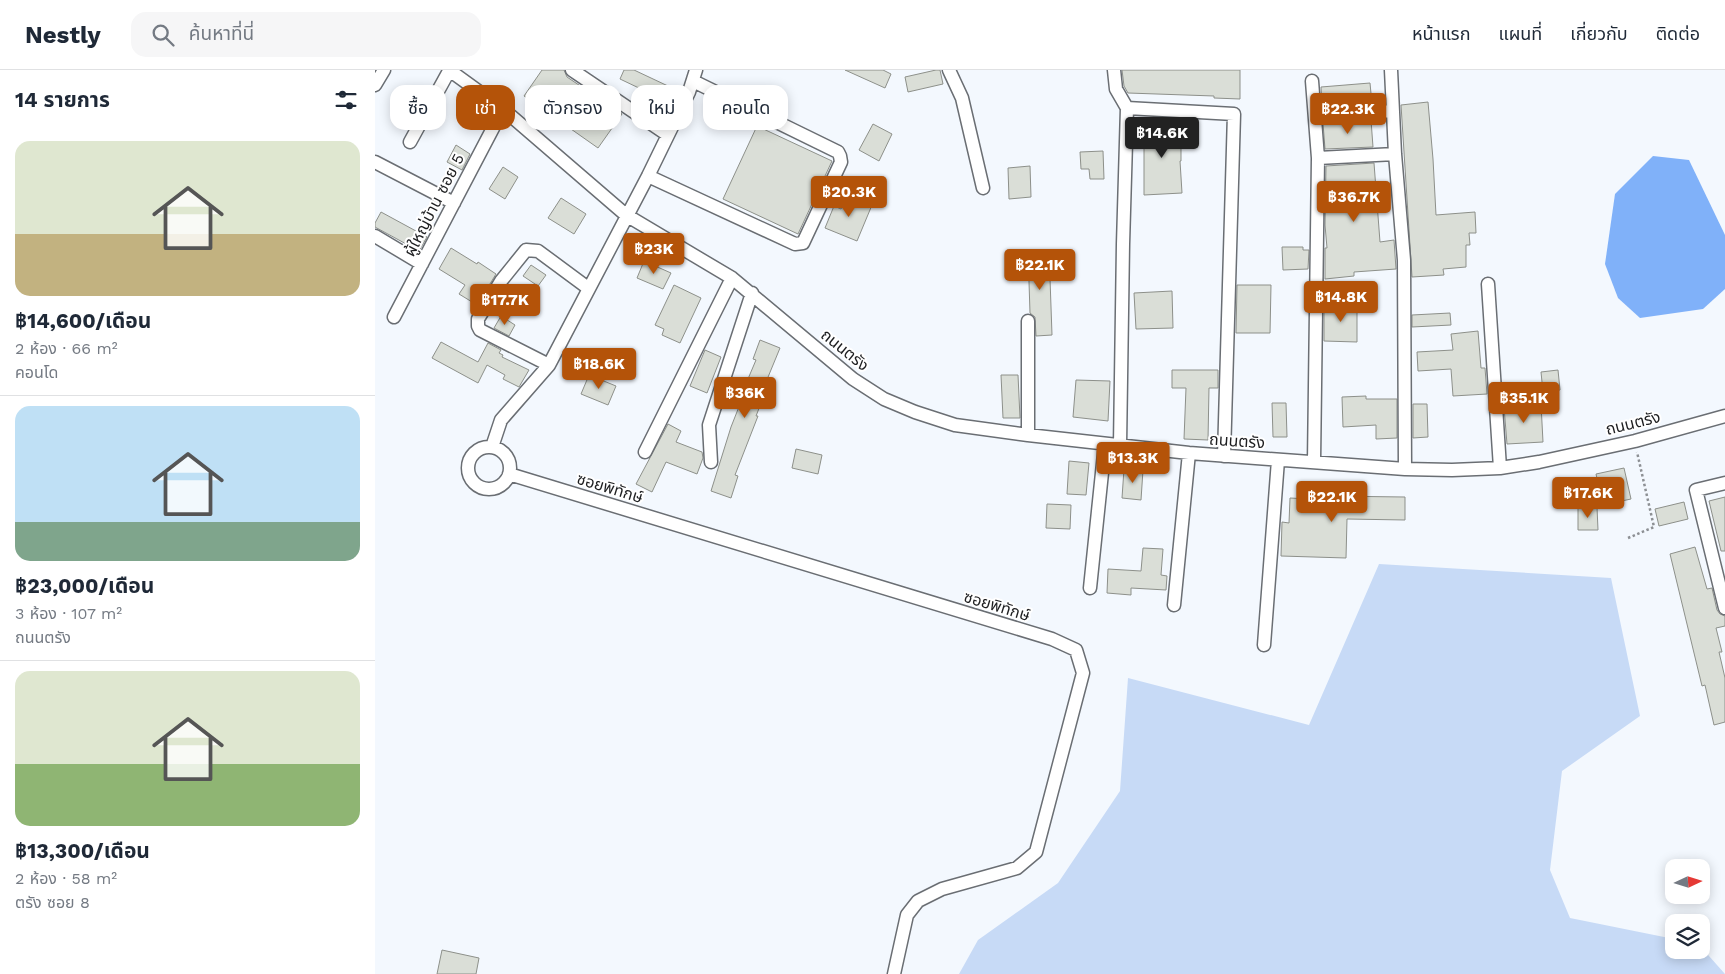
<!DOCTYPE html>
<html lang="th">
<meta charset="utf-8">
<style>
:root{--surface:#fff;--page:#f6f6f7;--text:#1f2937;--muted:#747a83;--line:#e0e1e3;--accent:#b45309}
body{margin:0;font-family:"Work Sans","Noto Sans Thai",sans-serif;background:var(--page);color:var(--text);height:100vh;display:flex;flex-direction:column;font-size:19px;white-space:nowrap}
*{box-sizing:border-box;margin:0}
p{font-size:16px;color:var(--muted)}
.icon{flex:none;width:28px;height:28px;fill:none;stroke:currentColor;stroke-width:2;stroke-linecap:round;stroke-linejoin:round}
.map{position:relative;flex:1;overflow:hidden}
.details{display:flex;flex-direction:column;background:var(--surface);width:375px}
.details>*{flex:none}
.hud{position:absolute;left:15px;top:15px;width:475px;height:45px;display:flex;gap:10px}
.needle{width:32px;rotate:86deg}
.fabs{position:absolute;left:1290px;top:789px;display:grid;gap:10px}
.fabs a{display:grid;place-items:center;width:45px;height:45px;border-radius:10px;background:var(--surface);box-shadow:0 2px 12px #0003;font-size:25px}
.price{position:absolute;translate:-50% -42px;padding:0 11px;border-radius:5px;background:var(--accent);color:#fff;font-size:16px;line-height:32px;filter:drop-shadow(0 1px 2px #0008)}
.price::after{content:'';position:absolute;left:50%;top:30px;width:15px;height:11px;margin-left:-8px;background:inherit;clip-path:polygon(0 0,100% 0,50% 100%)}
.price.active{background:#222;color:#fff}
ul{padding:0;list-style:none}
li{display:grid;align-content:center;gap:10px;height:265px;padding:0 15px}
li+li{border-top:1px solid var(--line)}
li span{display:grid;place-items:center;height:155px;border-radius:15px;color:#555}
li>.icon{margin-inline-start:auto}
span .icon{width:90px;height:90px;fill:#fffc;stroke-width:1}
li b{font-size:21px}
h2{display:flex;justify-content:space-between;align-items:center;height:60px;padding:0 15px;font-size:21px}
.tag{padding:0 18px;border-radius:15px;background:var(--surface);box-shadow:0 2px 12px #0003;font-size:18px;line-height:45px}
.tag.active{background:var(--accent);color:#fff}
header{display:flex;align-items:center;gap:30px;box-sizing:border-box;height:70px;padding:0 25px;background:var(--surface);border-bottom:1px solid var(--line)}
header strong{font-size:24px}
nav{display:flex;gap:28px;margin-inline-start:auto;font-size:18px}
.search{width:350px;height:45px;background:var(--page);display:flex;align-items:center;gap:12px;box-sizing:border-box;padding:0 18px;border-radius:15px;color:var(--muted);font-size:19px}
main{display:flex;flex:1;min-height:0}
.map>svg:first-child{display:block}
.green{fill:#c7daf6}
.water{fill:#80b1f9}
.building{fill:#daded7;stroke:#8d908a}
.lines{fill:none;stroke-linecap:round;stroke-linejoin:round}
.minor-casing{stroke:#6a6e73;stroke-width:15}
.path{stroke:#8d9094;stroke-width:2.5;stroke-dasharray:2.5 2.5;stroke-linecap:butt}
.minor{stroke:#fff;stroke-width:12}
.labels{text-anchor:middle;dominant-baseline:central;stroke-width:4;stroke-linejoin:round;paint-order:stroke}
.street-label{font-size:16px;fill:#1d1e20;stroke:#fff}
</style>
<header>
<strong>Nestly</strong>
<div class="search"><svg class="icon" aria-label="search" viewBox="0 0 24 24"><circle cx="10" cy="10" r="6"/><path d="M15 15l6 6"/></svg>ค้นหาที่นี่</div>
<nav><a>หน้าแรก</a><a>แผนที่</a><a>เกี่ยวกับ</a><a>ติดต่อ</a></nav>
</header>
<main>
<section class="details">
<h2>14 รายการ<svg class="icon" aria-label="filters" viewBox="0 0 24 24"><path d="M4 7h16M4 17h16"/><circle cx="9" cy="7" r="2"/><circle cx="15" cy="17" r="2"/></svg></h2>
<ul>
<li><span style="background:linear-gradient(#dfe7d0 60%,#c2b280 0)"><svg class="icon" aria-label="home" viewBox="0 0 24 24"><path d="M3 11l9-7 9 7M6 9v11h12V9"/></svg></span><div><b>฿14,600/เดือน</b><p>2 ห้อง · 66 m²</p><p>คอนโด</p></div></li>
<li><span style="background:linear-gradient(#bfe0f5 75%,#7fa58c 0)"><svg class="icon" aria-label="home" viewBox="0 0 24 24"><path d="M3 11l9-7 9 7M6 9v11h12V9"/></svg></span><div><b>฿23,000/เดือน</b><p>3 ห้อง · 107 m²</p><p>ถนนตรัง</p></div></li>
<li><span style="background:linear-gradient(#dfe7d0 60%,#8fb573 0)"><svg class="icon" aria-label="home" viewBox="0 0 24 24"><path d="M3 11l9-7 9 7M6 9v11h12V9"/></svg></span><div><b>฿13,300/เดือน</b><p>2 ห้อง · 58 m²</p><p>ตรัง ซอย 8</p></div></li>
</ul>
</section>
<div class="map">
<svg width="1350" height="904" viewBox="0 0 1350 904">
<rect width="100%" height="100%" fill="#f3f8fe"/>
<path class="green" d="M 1004,494 L 1236,508 L 1265,646 L 1187,701 L 1175,800 L 1195,848 L 1299,869 L 1299,880 L 1326,880 L 1326,877 L 1350,904 L 584,904 L 603,870 L 683,813 L 745,721 L 753,608 L 934,655 Z"/>
<path class="water" d="M 1278,86 L 1314,90 L 1350,165 L 1350,219 L 1328,239 L 1265,248 L 1243,228 L 1230,194 L 1240,124 Z"/>
<path class="building" d="M 167,0 L 189,0 L 192,7 L 247,44 L 223,78 L 149,26 Z
M 249,0 L 259,0 L 293,16 L 287,29 L 245,9 Z
M 470,0 L 508,0 L 516,4 L 510,18 Z
M 561,0 L 565,0 L 568,14 L 533,22 L 530,7 Z
M 747,0 L 865,0 L 865,29 L 839,28 L 839,26 L 753,23 L 749,16 Z
M 995,13 L 997,34 L 947,36 L 946,17 Z
M 1053,32 L 1058,89 L 1061,145 L 1100,142 L 1101,163 L 1094,163 L 1095,175 L 1091,175 L 1091,197 L 1068,199 L 1069,205 L 1037,207 L 1026,35 Z
M 776,48 L 801,49 L 802,74 L 806,74 L 806,91 L 805,91 L 807,123 L 769,125 L 769,74 L 772,74 L 772,56 L 776,56 Z
M 996,50 L 998,77 L 950,79 L 948,53 Z
M 498,54 L 517,64 L 504,91 L 484,80 Z
M 382,56 L 457,91 L 423,164 L 348,129 Z
M 81,75 L 95,84 L 87,100 L 72,92 Z
M 728,81 L 729,109 L 715,109 L 714,99 L 706,99 L 705,82 Z
M 999,93 L 1005,172 L 1019,170 L 1021,199 L 979,202 L 979,206 L 950,209 L 950,178 L 952,178 L 950,155 L 951,96 Z
M 655,96 L 656,127 L 634,129 L 633,98 Z
M 128,97 L 143,107 L 130,129 L 114,119 Z
M 472,125 L 497,135 L 482,171 L 450,158 L 459,136 L 466,139 Z
M 186,128 L 211,144 L 199,164 L 173,148 Z
M 6,142 L 52,167 L 44,181 L 0,157 L 0,153 Z
M 907,177 L 928,177 L 928,180 L 934,180 L 933,199 L 908,200 Z
M 76,178 L 102,194 L 103,192 L 121,204 L 102,235 L 84,224 L 90,215 L 64,199 Z
M 674,180 L 677,265 L 661,266 L 660,247 L 655,243 L 653,181 Z
M 269,191 L 296,203 L 288,219 L 262,208 Z
M 156,195 L 171,205 L 163,216 L 148,206 Z
M 299,215 L 326,228 L 305,273 L 287,265 L 289,259 L 280,255 Z
M 862,215 L 896,215 L 895,263 L 861,263 Z
M 797,221 L 798,258 L 761,259 L 759,223 Z
M 982,234 L 982,272 L 949,271 L 949,235 Z
M 1075,243 L 1076,255 L 1037,257 L 1037,245 Z
M 126,246 L 140,255 L 134,266 L 119,258 Z
M 1103,261 L 1106,298 L 1110,298 L 1112,324 L 1078,326 L 1076,299 L 1043,301 L 1042,282 L 1078,280 L 1076,264 Z
M 385,270 L 405,278 L 391,312 L 394,313 L 381,346 L 383,346 L 360,405 L 363,406 L 356,428 L 336,421 L 356,357 L 369,324 L 367,323 L 381,290 L 378,289 Z
M 66,272 L 103,292 L 113,273 L 126,280 L 124,283 L 128,285 L 127,287 L 154,300 L 144,317 L 128,309 L 130,305 L 112,295 L 103,313 L 57,288 Z
M 330,280 L 346,287 L 332,323 L 315,316 Z
M 797,300 L 843,300 L 843,318 L 834,318 L 833,370 L 809,369 L 811,318 L 797,318 Z
M 1183,300 L 1185,320 L 1168,322 L 1166,302 Z
M 214,305 L 241,316 L 233,335 L 206,324 Z
M 626,305 L 643,305 L 645,348 L 628,348 Z
M 701,310 L 735,311 L 733,351 L 698,347 Z
M 991,326 L 991,329 L 1022,329 L 1022,368 L 1001,369 L 1001,355 L 968,357 L 967,327 Z
M 897,333 L 911,333 L 912,367 L 898,367 Z
M 1038,334 L 1052,334 L 1053,367 L 1038,368 Z
M 1166,334 L 1168,372 L 1132,374 L 1129,337 Z
M 293,354 L 306,361 L 301,372 L 327,382 L 328,388 L 322,404 L 291,392 L 277,422 L 261,414 Z
M 421,379 L 447,385 L 443,404 L 417,398 Z
M 694,391 L 714,393 L 711,425 L 692,424 Z
M 1249,398 L 1256,429 L 1228,435 L 1221,404 Z
M 749,399 L 768,400 L 766,430 L 747,428 Z
M 952,426 L 1030,427 L 1030,450 L 972,449 L 971,488 L 906,486 L 907,452 L 914,453 L 915,428 L 952,430 Z
M 1350,427 L 1350,481 L 1346,481 L 1334,431 Z
M 1309,432 L 1313,449 L 1284,456 L 1280,439 Z
M 672,434 L 696,435 L 695,459 L 671,458 Z
M 1203,437 L 1222,437 L 1223,460 L 1203,460 Z
M 1320,477 L 1332,519 L 1337,518 L 1342,540 L 1345,544 L 1350,546 L 1350,556 L 1341,558 L 1347,582 L 1344,582 L 1350,608 L 1350,652 L 1339,655 L 1330,615 L 1327,616 L 1295,484 Z
M 768,478 L 788,479 L 786,505 L 792,506 L 791,520 L 756,518 L 756,525 L 732,523 L 733,499 L 766,501 Z
M 67,880 L 104,888 L 101,904 L 62,904 Z"/>
<g class="lines">
<g class="minor-casing">
<path id="minor" d="M 74,0 L 128,39 L 251,145 L 357,208 L 478,309 L 509,329 L 540,342 L 580,355 L 653,365 L 814,383 L 1030,399 L 1077,400 L 1125,398 L 1164,392 L 1260,371 L 1350,346
M 197,0 L 293,65
M 574,0 L 587,28 L 608,118
M 739,0 L 741,19 L 752,38 L 748,174 L 745,376
M 1016,0 L 1020,84 L 1029,190 L 1030,399
M 937,11 L 943,88 L 939,392
M 0,15 L 9,0
M 752,38 L 859,44 L 849,386
M 940,45 L 1018,41
M 35,72 L 74,1
M 943,88 L 1020,84
M 0,92 L 79,133
M 273,106 L 420,174 L 428,173 L 466,92 L 465,86 L 463,82 L 318,11
M 0,166 L 47,194
M 1113,214 L 1125,398
M 19,247 L 128,39
M 174,295 L 105,260 L 103,256 L 103,249 L 126,211 L 151,180 L 163,181 L 213,218
M 653,365 L 653,251
M 117,377 L 126,350 L 174,295 L 273,106 L 314,22 L 321,0
M93 398a21 21 0 1 1 42 0a21 21 0 1 1-42 0Z
M 270,382 L 357,208
M 336,392 L 334,355 L 377,223
M 134,404 L 677,569 L 701,580 L 708,603 L 661,782 L 642,798 L 567,819 L 543,831 L 532,845 L 519,904
M 1350,413 L 1321,420 L 1350,538
M 715,518 L 730,374
M 799,535 L 814,383
M 889,575 L 903,390"/>
</g>
<path class="path" d="M 1253,468 L 1279,457 L 1262,382"/>
<use href="#minor" class="minor"/>
</g>
<g class="labels">
<g class="street-label">
<text transform="translate(59 135) rotate(-63)">ผู้ใหญ่บ้าน ซอย 5</text>
<text transform="translate(470 280) rotate(39)">ถนนตรัง</text>
<text transform="translate(1258 353) rotate(-14)">ถนนตรัง</text>
<text transform="translate(862 371) rotate(4)">ถนนตรัง</text>
<text transform="translate(235 418) rotate(17)">ซอยพิทักษ์</text>
<text transform="translate(622 536) rotate(17)">ซอยพิทักษ์</text>
</g>
</g>
</svg>
<div class="fabs">
<a><svg class="needle" viewBox="-14 -14 28 28"><path d="M0-13l5 13h-10z" fill="#e53935"/><path d="M0 13l5-13h-10z" fill="#747a83"/></svg></a>
<a><svg class="icon" aria-label="layers" viewBox="0 0 24 24"><path d="M12 4l9 5-9 5-9-5zM3 14l9 5 9-5"/></svg></a>
</div>
<b class="price" style="left:973px;top:65px">฿22.3K</b>
<b class="price active" style="left:787px;top:89px">฿14.6K</b>
<b class="price" style="left:474px;top:148px">฿20.3K</b>
<b class="price" style="left:979px;top:153px">฿36.7K</b>
<b class="price" style="left:279px;top:205px">฿23K</b>
<b class="price" style="left:665px;top:221px">฿22.1K</b>
<b class="price" style="left:966px;top:253px">฿14.8K</b>
<b class="price" style="left:130px;top:256px">฿17.7K</b>
<b class="price" style="left:224px;top:320px">฿18.6K</b>
<b class="price" style="left:370px;top:349px">฿36K</b>
<b class="price" style="left:1149px;top:354px">฿35.1K</b>
<b class="price" style="left:758px;top:414px">฿13.3K</b>
<b class="price" style="left:1213px;top:449px">฿17.6K</b>
<b class="price" style="left:957px;top:453px">฿22.1K</b>
<div class="hud">
<a class="tag">ซื้อ</a>
<a class="tag active">เช่า</a>
<a class="tag">ตัวกรอง</a>
<a class="tag">ใหม่</a>
<a class="tag">คอนโด</a>
</div>
</div>
</main>
